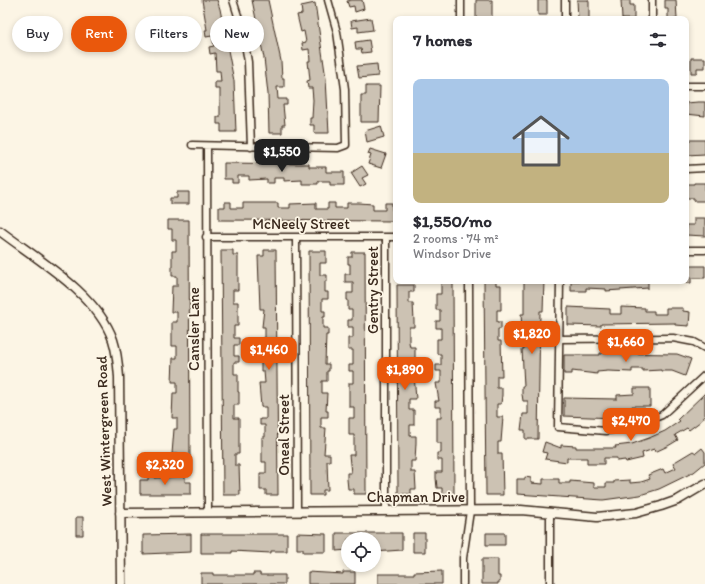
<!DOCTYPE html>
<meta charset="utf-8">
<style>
:root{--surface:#fff;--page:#f2f2f3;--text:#2b2b33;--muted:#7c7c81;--accent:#ea580c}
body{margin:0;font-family:Itim,sans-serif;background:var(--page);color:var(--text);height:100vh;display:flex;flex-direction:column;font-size:15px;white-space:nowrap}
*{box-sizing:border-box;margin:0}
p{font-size:13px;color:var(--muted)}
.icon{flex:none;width:22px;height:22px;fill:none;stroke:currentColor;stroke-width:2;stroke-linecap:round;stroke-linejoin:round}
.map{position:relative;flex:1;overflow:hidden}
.panel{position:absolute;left:393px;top:16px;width:296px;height:268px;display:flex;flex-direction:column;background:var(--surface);border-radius:8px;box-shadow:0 2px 6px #0003}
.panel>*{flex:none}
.top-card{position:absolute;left:12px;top:16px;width:321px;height:36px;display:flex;gap:8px}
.fabs{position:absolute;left:341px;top:532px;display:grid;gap:8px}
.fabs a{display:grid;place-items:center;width:40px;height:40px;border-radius:50%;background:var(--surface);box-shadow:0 2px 6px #0003;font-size:20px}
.price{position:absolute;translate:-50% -34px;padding:0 9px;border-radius:8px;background:var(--accent);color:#fff;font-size:13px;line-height:26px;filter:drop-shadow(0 1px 2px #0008)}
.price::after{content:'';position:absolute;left:50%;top:24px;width:12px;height:9px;margin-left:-6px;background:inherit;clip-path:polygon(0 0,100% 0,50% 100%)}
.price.on{background:#222;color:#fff}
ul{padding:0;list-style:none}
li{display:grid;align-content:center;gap:8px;height:212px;padding:0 20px}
li span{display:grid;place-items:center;height:124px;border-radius:8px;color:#555}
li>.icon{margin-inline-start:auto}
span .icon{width:72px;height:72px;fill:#fffc;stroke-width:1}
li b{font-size:17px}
h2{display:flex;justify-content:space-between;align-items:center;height:48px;padding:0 20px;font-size:17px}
.pill{padding:0 14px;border-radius:18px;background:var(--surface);box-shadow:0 2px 6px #0003;font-size:14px;line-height:36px}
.pill.on{background:var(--accent);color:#fff}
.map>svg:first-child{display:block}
.building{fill:#ccc2b3;stroke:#3b2a1e}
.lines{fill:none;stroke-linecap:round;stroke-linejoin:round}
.street-casing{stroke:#3b2a1e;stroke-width:9}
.secondary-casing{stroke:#3b2a1e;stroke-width:11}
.street{stroke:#fcf5e5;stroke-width:6}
.secondary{stroke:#fcf5e5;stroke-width:8}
.labels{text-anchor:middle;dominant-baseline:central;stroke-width:3.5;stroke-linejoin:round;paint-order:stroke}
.street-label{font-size:15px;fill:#3b2a1e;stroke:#fcf5e5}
</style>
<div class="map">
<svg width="705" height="584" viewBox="0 0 705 584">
<rect width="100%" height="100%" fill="#fcf5e5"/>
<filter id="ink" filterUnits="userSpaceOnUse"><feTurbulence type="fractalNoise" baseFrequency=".025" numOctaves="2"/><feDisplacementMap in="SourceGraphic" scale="8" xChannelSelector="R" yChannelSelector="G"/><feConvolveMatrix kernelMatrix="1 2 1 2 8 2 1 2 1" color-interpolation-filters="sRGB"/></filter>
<g filter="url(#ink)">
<path class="building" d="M 202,0 L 217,0 L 220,9 L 234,81 L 236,132 L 221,132 L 221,124 L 217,124 L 217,117 L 220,117 L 220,89 L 215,89 L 215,82 L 221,82 L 220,71 L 216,71 L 215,53 L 210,54 L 209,47 L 214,46 L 212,36 L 206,37 L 205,30 L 207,30 Z
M 252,0 L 268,0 L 281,61 L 282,78 L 284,78 L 284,87 L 277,87 L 278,99 L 287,99 L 287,105 L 283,105 L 285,125 L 282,125 L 282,133 L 269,133 L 268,94 L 264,58 Z
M 352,0 L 362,0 L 364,9 L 355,12 L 354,6 L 349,7 L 347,1 Z
M 476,0 L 492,0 L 492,19 L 476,19 Z
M 538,0 L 547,0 L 547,15 L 538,15 Z
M 577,0 L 588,0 L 589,2 L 589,19 L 578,19 Z
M 621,0 L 630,0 L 630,5 L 634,5 L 634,19 L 622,19 Z
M 665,0 L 676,0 L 677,19 L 668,19 L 668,9 L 665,9 Z
M 315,3 L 326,79 L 329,133 L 314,133 L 314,125 L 310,125 L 310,118 L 312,118 L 313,100 L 312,88 L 308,88 L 307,81 L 310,80 L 308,61 L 310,61 L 309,49 L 303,50 L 302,43 L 306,42 L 304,31 L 301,32 L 297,15 L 302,14 L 301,6 Z
M 371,18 L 373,30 L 358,32 L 358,27 L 352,28 L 351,21 Z
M 369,40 L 371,52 L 362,53 L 361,49 L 356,49 L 355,42 Z
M 691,58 L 705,58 L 705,68 L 697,68 L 697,73 L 691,73 Z
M 377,64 L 378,76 L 359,78 L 357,66 Z
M 366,86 L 380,86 L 379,122 L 361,122 L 361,95 L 366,95 Z
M 698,102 L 705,102 L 705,116 L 686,114 L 686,103 Z
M 381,126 L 384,137 L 367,142 L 365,131 Z
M 686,140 L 705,140 L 705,154 L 686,155 Z
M 370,149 L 386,154 L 381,168 L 368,164 L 371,155 L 368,154 Z
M 224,163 L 309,164 L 309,167 L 326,167 L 326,172 L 344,172 L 344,185 L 330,185 L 330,181 L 318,181 L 318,184 L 302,184 L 302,180 L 284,181 L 284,178 L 274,178 L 274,183 L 267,183 L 267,179 L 249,180 L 249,176 L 238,176 L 238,183 L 232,183 L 232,179 L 224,179 Z
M 362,166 L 368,175 L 362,178 L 366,184 L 360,187 L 351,173 Z
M 694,183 L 705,183 L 705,201 L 694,201 L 694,198 L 686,198 L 686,184 L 694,184 Z
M 177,192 L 189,192 L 189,204 L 170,204 L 170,198 L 177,198 Z
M 225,202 L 231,202 L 231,208 L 243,208 L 243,203 L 278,203 L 278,208 L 290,208 L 290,204 L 316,203 L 316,209 L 328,209 L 328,203 L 335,203 L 335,208 L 347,208 L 347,203 L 359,203 L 373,204 L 373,210 L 385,210 L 385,203 L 392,203 L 392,210 L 396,210 L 396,221 L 219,220 L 219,207 L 225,207 Z
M 694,218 L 705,218 L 705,236 L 686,235 L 686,225 L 694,225 Z
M 168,220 L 189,220 L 190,459 L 178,459 L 178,454 L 172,454 L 174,429 L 177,429 L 177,418 L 172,418 L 173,393 L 177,393 L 177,382 L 172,382 L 173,358 L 177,358 L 177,346 L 172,346 L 172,322 L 177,322 L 177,312 L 171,312 L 172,286 L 177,286 L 177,276 L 172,276 L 172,251 L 176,251 L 176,240 L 172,240 L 172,229 L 168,229 Z
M 221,250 L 233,250 L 233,255 L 238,255 L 238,290 L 233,290 L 233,302 L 238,302 L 238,326 L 234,326 L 234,338 L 239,338 L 239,345 L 234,345 L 234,356 L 239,356 L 239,362 L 234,362 L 234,374 L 238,374 L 238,392 L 239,392 L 239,405 L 234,405 L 234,418 L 239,418 L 239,454 L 235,454 L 235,465 L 239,465 L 240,495 L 223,495 Z
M 264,250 L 276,250 L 278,495 L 266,495 L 266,490 L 260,490 L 260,473 L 266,473 L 266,462 L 262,462 L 262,437 L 265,437 L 265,425 L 260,425 L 260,419 L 266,419 L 266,407 L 261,407 L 259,383 L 265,383 L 264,371 L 261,371 L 261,353 L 258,353 L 258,346 L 262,346 L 262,338 L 265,338 L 265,327 L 262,327 L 264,309 L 260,309 L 258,256 L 264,256 Z
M 309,251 L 326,251 L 326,263 L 320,263 L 320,275 L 327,275 L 327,281 L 325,281 L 325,292 L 328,292 L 328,299 L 322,299 L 322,311 L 325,311 L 325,317 L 323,317 L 323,328 L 328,328 L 328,335 L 326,335 L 325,364 L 329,364 L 329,371 L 327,371 L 327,381 L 322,381 L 322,393 L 327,393 L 326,411 L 328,411 L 328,417 L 321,417 L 321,428 L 326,428 L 324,454 L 330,454 L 330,461 L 327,461 L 328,490 L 323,490 L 323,495 L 310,495 Z
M 352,252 L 365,252 L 366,494 L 354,494 L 354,489 L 348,489 L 347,479 L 347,473 L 351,473 L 349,455 L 354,455 L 354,435 L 349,435 L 349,418 L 354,418 L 354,407 L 349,407 L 349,383 L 353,383 L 353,371 L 349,371 L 349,365 L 353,365 L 353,350 L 348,350 L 348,338 L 353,338 L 353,327 L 348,327 L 348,320 L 352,320 L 352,310 L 348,310 L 348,300 L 347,300 L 347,293 L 353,293 L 353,282 L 345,282 L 345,274 L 350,274 L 350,264 L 348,264 L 348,257 L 352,257 Z
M 686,266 L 705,266 L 705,278 L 691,278 L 691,283 L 686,283 Z
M 441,281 L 453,281 L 454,494 L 442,494 L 442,488 L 437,488 L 436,478 L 436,472 L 442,472 L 442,460 L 437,460 L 437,453 L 441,453 L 441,443 L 437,443 L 437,418 L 441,418 L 441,407 L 435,407 L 435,401 L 439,401 L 436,383 L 441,383 L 441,371 L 436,371 L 436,365 L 441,365 L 441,354 L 437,354 L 437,339 L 441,339 L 441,328 L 436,328 L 436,321 L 440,321 L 440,310 L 436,310 L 436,294 L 441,294 Z
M 484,281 L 496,281 L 496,285 L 501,285 L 501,310 L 497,310 L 497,322 L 501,322 L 501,329 L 498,329 L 498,341 L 501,341 L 502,376 L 497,376 L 497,388 L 502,388 L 502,395 L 501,404 L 497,404 L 497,417 L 503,417 L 501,442 L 498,442 L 498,454 L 502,454 L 503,495 L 486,495 Z
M 524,281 L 544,281 L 543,311 L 540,311 L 538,439 L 525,439 L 525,430 L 521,430 L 523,414 L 528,414 L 528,401 L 523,401 L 522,394 L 522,386 L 524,386 L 522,349 L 524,349 L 524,340 L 529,340 L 529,329 L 522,329 L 521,314 L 524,314 Z
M 571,281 L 648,281 L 648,288 L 606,291 L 606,289 L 586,288 L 586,291 L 571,291 Z
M 397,285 L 414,285 L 414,292 L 409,292 L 409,303 L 413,303 L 414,321 L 414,327 L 409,327 L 409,342 L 410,347 L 415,347 L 415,364 L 409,364 L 409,375 L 414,375 L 416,399 L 409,399 L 409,410 L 414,410 L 414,425 L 410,425 L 410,436 L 416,436 L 416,443 L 415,461 L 411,461 L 411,472 L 415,472 L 416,489 L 411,489 L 411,494 L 398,494 Z
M 568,307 L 610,309 L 610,314 L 621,314 L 621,307 L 645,308 L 645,311 L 654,311 L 654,314 L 666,314 L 666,308 L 683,308 L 683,311 L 690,312 L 689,326 L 675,325 L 675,323 L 601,324 L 601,326 L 568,325 Z
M 600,353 L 677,354 L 691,359 L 685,376 L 672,371 L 661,371 L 661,370 L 643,371 L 643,369 L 632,369 L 632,372 L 608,371 L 597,372 L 597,374 L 572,371 L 572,374 L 564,374 L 564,355 L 600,355 Z
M 634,388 L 650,388 L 650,406 L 632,406 L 632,413 L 615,413 L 615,418 L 564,416 L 564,398 L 617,399 L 617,395 L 634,394 Z
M 705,393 L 705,416 L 701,421 L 689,430 L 687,428 L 675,435 L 678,440 L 668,446 L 655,452 L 654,449 L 642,453 L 643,458 L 626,462 L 625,460 L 617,461 L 617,458 L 604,458 L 604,464 L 587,464 L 587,458 L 567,458 L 567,462 L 545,459 L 547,453 L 542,452 L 545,442 L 561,448 L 561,445 L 576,446 L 576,448 L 616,448 L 615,446 L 632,444 L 649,438 L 665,431 L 680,421 L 678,419 Z
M 702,448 L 705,452 L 705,463 L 694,472 L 659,489 L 640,495 L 603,500 L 517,494 L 517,479 L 525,479 L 525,477 L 531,478 L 531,483 L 543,484 L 543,479 L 559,479 L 559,483 L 570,483 L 570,481 L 594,483 L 594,487 L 606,487 L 606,483 L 614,483 L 614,481 L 630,480 L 630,483 L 641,482 L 650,479 L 648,475 L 663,469 L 665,473 L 676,468 L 673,463 L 693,451 L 696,453 Z
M 148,473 L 155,473 L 155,478 L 185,476 L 185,482 L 191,482 L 191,494 L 140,494 L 140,480 L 148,480 Z
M 76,517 L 83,517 L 83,535 L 76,535 Z
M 297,533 L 326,534 L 326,552 L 303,552 L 303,549 L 297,549 Z
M 336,533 L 402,533 L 402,550 L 374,552 L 374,539 L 348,539 L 348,550 L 336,551 Z
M 413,533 L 425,533 L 425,552 L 413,552 Z
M 486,533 L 505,533 L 505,545 L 486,545 Z
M 191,534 L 191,552 L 143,554 L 143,535 Z
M 201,534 L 287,534 L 287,551 L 271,551 L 271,553 L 232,551 L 232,553 L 201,553 Z
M 482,559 L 498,559 L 498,576 L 500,576 L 500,582 L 498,582 L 498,584 L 482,584 Z
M 442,571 L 442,584 L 378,584 L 378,574 L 414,574 L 414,572 Z
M 308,572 L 343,574 L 343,572 L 355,572 L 355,584 L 308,584 Z
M 201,573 L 213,573 L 213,575 L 253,575 L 253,573 L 260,573 L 260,575 L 285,575 L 285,584 L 201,584 Z"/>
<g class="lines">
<g class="street-casing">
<path id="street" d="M 233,0 L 243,32 L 248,62 L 251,147
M 461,0 L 461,19
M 565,0 L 565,19
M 652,19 L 652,0
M 686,86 L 705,86
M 192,145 L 338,148 L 346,145 L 345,89 L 337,32 L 328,0
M 207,146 L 208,512
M 686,169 L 705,168
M 206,237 L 396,237
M 296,237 L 297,512
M 386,238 L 386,511
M 686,250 L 705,250
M 560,281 L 558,427 L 606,431 L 640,424 L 662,415 L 705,375
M 559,339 L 673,338 L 694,342 L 705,348
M 550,512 L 550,584
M 463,584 L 463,558 L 470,511 L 469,281"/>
</g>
<g class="secondary-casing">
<path id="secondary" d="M 0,231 C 38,260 97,294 113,340 C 117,352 118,364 119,377 L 121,584
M 120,513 L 521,510 L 597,517 L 636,513 L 661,506 L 678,500 L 705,484"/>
</g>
<use href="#street" class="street"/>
<use href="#secondary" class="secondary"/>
</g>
</g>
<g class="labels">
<g class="street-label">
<text x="301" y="224">McNeely Street</text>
<text transform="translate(373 290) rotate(-90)">Gentry Street</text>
<text transform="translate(194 329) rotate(-90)">Cansler Lane</text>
<text transform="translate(104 431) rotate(-92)">West Wintergreen Road</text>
<text transform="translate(284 435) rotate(-90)">Oneal Street</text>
<text x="416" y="497">Chapman Drive</text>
</g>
</g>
</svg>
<div class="fabs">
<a><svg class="icon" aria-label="locate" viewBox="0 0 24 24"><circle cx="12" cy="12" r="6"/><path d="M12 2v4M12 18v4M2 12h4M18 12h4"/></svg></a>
</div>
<b class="price on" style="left:282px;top:173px">$1,550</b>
<b class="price" style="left:532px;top:355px">$1,820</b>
<b class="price" style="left:626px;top:363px">$1,660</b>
<b class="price" style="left:269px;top:371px">$1,460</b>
<b class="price" style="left:405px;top:391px">$1,890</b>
<b class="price" style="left:631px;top:442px">$2,470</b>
<b class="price" style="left:165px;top:486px">$2,320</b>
<div class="top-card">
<a class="pill">Buy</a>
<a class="pill on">Rent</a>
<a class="pill">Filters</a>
<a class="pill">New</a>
</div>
<section class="panel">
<h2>7 homes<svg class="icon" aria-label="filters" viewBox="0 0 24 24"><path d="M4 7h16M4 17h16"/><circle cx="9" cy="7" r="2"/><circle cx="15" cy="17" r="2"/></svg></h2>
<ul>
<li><span style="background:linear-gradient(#a9c7e8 60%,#c2b280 0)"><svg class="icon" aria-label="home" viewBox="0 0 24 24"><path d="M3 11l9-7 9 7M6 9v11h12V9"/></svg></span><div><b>$1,550/mo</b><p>2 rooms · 74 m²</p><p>Windsor Drive</p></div></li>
</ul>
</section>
</div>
